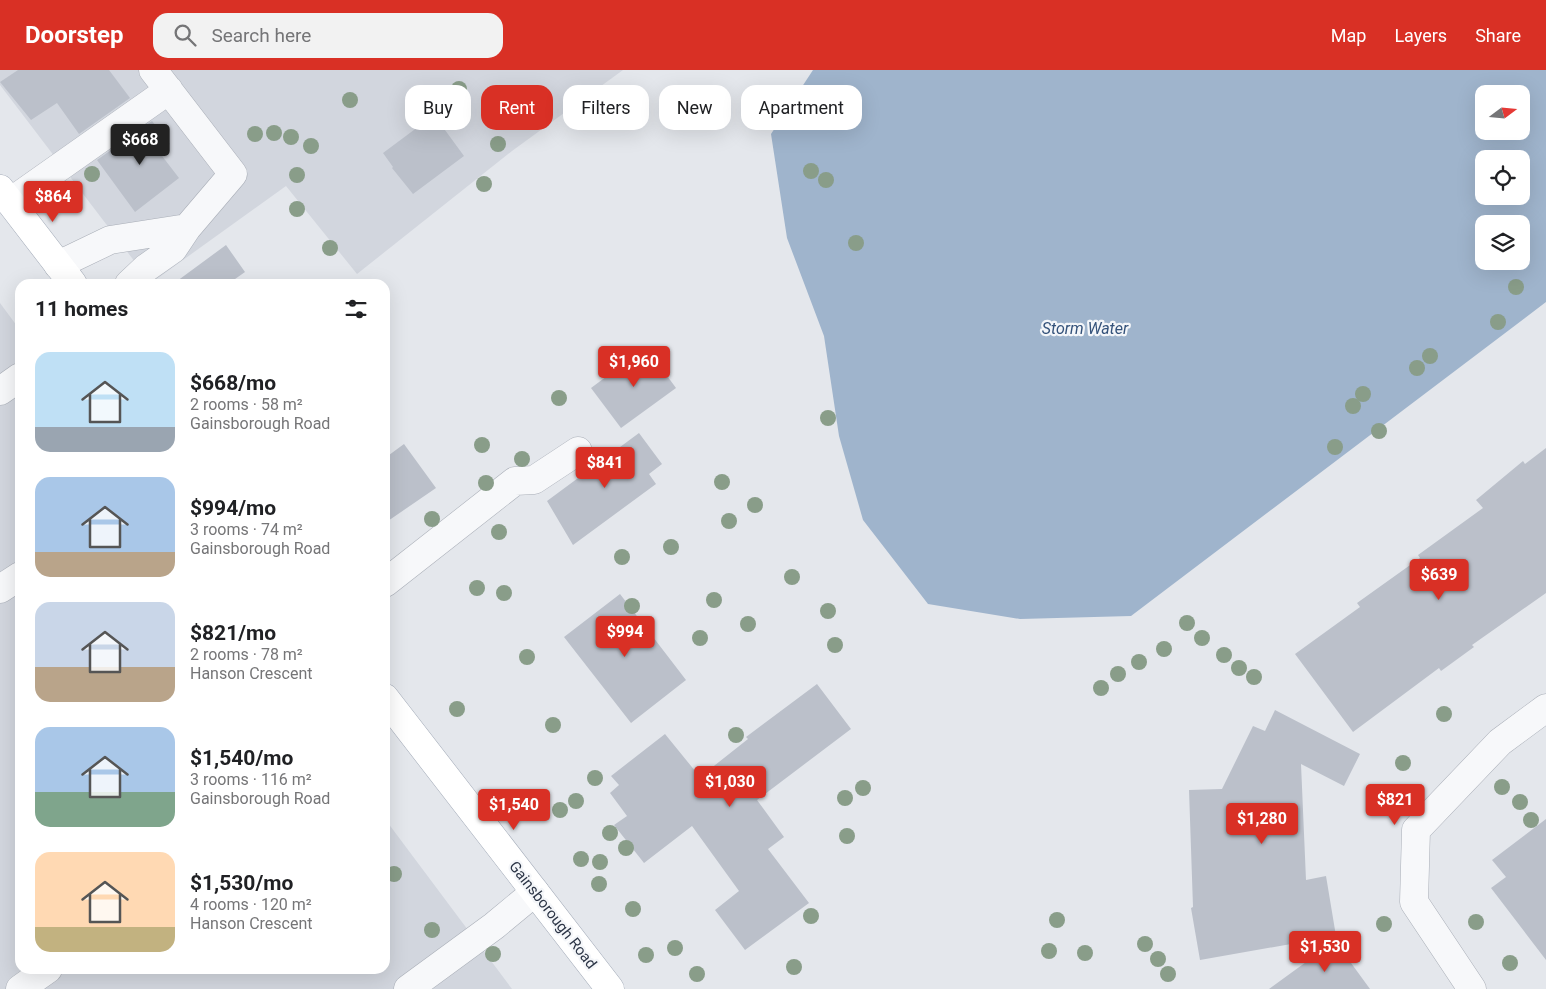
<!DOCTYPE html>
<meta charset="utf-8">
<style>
:root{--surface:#fff;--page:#f2f2f2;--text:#202124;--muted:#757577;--accent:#d93025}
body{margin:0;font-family:Roboto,sans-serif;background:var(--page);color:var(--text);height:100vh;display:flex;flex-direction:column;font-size:19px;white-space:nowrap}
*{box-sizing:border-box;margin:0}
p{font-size:16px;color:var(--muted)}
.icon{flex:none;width:28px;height:28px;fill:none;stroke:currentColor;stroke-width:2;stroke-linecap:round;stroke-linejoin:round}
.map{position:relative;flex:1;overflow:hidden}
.sheet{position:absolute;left:15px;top:209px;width:375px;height:695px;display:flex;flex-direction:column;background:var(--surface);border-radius:15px;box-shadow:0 5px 20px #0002}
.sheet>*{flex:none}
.hud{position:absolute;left:405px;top:15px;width:475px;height:45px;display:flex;gap:10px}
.needle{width:32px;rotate:74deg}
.buttons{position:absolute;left:1475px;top:15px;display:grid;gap:10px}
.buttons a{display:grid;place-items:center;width:55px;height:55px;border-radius:10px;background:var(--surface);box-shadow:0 5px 20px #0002;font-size:25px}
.price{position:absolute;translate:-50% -42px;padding:0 11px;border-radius:5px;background:var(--accent);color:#fff;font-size:16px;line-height:32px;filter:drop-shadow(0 1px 2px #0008)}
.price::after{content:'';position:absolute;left:50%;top:30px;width:15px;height:11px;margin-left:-8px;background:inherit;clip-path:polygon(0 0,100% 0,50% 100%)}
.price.on{background:#222;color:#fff}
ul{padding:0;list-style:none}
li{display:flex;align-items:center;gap:15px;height:125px;padding:0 20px}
li span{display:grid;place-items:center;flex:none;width:140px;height:100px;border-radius:15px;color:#555}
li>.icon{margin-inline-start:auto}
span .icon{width:60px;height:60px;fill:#fffc;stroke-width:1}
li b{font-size:21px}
h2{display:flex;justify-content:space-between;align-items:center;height:60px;padding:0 20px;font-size:21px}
.chip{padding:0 18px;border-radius:15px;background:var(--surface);box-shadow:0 5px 20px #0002;font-size:18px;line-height:45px}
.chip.on{background:var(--accent);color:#fff}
header{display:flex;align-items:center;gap:30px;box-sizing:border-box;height:70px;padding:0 25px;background:var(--accent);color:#fff}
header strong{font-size:24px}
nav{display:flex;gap:28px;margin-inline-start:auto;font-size:18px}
.search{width:350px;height:45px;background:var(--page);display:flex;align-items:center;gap:12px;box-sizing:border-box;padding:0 18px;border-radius:15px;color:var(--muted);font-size:19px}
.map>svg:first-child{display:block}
.built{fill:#d2d6de}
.water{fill:#9fb4cc;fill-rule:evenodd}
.building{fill:#bbc0ca}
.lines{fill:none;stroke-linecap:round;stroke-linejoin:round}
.minor-casing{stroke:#a9aeb7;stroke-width:29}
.major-casing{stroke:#a3abb8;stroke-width:29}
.minor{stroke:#f7f8fa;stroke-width:28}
.major{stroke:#fff;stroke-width:28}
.tree{fill:#899d89}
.labels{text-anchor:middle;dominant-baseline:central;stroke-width:4.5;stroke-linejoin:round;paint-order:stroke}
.street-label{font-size:15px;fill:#2b3445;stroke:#f4f6f9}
.water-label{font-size:16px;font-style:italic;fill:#34527a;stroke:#f4f6f9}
</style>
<header>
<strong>Doorstep</strong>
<div class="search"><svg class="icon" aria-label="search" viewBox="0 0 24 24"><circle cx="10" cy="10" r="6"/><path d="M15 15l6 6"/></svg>Search here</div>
<nav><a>Map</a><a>Layers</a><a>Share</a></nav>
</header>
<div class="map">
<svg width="1546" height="919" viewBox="0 0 1546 919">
<rect width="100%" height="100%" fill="#e4e7ec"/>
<path class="built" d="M 0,0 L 623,0 L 512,81 L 357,204 L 286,116 L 151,213 L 0,15 Z
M 0,233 L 20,260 L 20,899 L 385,899 L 385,749 L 512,919 L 0,919 Z"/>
<path class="water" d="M 813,0 L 1546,0 L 1546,232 L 1131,546 L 1020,549 L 928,534 L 863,450 L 839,366 L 824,266 L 787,168 L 771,64 ZM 1484,24 L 1521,24 L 1521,61 L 1484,61 ZM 1484,89 L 1521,89 L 1521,126 L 1484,126 ZM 1484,154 L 1521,154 L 1521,191 L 1484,191 Z"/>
<path class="building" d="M 18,0 L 109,0 L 130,28 L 79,64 L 57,33 L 31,50 L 0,12 Z
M 434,45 L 464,86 L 413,124 L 392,98 L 393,97 L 383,83 Z
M 152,51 L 170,74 L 159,82 L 179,108 L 135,142 L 97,90 Z
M 226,175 L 245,202 L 228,214 L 173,214 Z
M 646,277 L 676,318 L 621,358 L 591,318 Z
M 639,363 L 662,394 L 649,404 L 656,414 L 573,475 L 547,431 Z
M 404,374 L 436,418 L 385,453 L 385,388 Z
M 1546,378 L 1546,523 L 1472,575 L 1474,577 L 1441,601 L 1439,598 L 1353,662 L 1295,584 L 1360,537 L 1357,533 L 1420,488 L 1418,485 L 1483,438 L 1476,430 L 1523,391 L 1525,394 Z
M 620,524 L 686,610 L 631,653 L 564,567 Z
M 817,614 L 851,659 L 757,730 L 784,767 L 768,779 L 809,833 L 745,880 L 715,840 L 739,821 L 692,756 L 644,793 L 614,755 L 627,746 L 610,723 L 619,715 L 611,706 L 665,664 L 700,707 L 748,669 L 746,667 Z
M 1275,640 L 1360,684 L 1344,716 L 1301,694 L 1306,810 L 1326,806 L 1336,866 L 1200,890 L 1191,838 L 1193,837 L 1189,720 L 1222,719 L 1253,656 L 1265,661 Z
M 1546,749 L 1546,890 L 1491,818 L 1506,807 L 1492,790 Z
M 1335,871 L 1370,919 L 1269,919 Z"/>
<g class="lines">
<g class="minor-casing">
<path id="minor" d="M 10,132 L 169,20
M 58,195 L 110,170 L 187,158
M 129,214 L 146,198 L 173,179 L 187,158 L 233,104 L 153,0
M 0,321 L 20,307
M 385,513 L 515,411 L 534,410 L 578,381
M 0,519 L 20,506
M 20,919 L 48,899
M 408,919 L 494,856 L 535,822
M 1472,919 L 1414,832 L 1416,760 L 1500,672 L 1546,638"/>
</g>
<g class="major-casing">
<path id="major" d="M 0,119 L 73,214
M 385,628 L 610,919"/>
</g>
<use href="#minor" class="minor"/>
<use href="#major" class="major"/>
</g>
<g class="tree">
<circle cx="459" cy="19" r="8"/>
<circle cx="350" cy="30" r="8"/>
<circle cx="274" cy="63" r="8"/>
<circle cx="255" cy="64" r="8"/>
<circle cx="291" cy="67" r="8"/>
<circle cx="498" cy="74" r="8"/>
<circle cx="311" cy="76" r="8"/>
<circle cx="811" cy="101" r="8"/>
<circle cx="92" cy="104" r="8"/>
<circle cx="297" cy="105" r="8"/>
<circle cx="826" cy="110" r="8"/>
<circle cx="484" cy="114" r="8"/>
<circle cx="297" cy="139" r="8"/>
<circle cx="856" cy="173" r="8"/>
<circle cx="330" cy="178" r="8"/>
<circle cx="1516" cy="217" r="8"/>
<circle cx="1498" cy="252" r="8"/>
<circle cx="1430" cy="286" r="8"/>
<circle cx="1417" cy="298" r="8"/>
<circle cx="1363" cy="324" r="8"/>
<circle cx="559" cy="328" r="8"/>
<circle cx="1353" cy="336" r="8"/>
<circle cx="828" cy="348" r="8"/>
<circle cx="1379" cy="361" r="8"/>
<circle cx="482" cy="375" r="8"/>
<circle cx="1335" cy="377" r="8"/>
<circle cx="522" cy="389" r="8"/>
<circle cx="722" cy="412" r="8"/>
<circle cx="486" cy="413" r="8"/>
<circle cx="755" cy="435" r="8"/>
<circle cx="432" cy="449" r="8"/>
<circle cx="729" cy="451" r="8"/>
<circle cx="499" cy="462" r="8"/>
<circle cx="671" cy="477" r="8"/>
<circle cx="622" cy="487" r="8"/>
<circle cx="792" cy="507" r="8"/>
<circle cx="477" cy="518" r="8"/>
<circle cx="504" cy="523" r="8"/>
<circle cx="714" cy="530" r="8"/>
<circle cx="632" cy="536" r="8"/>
<circle cx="828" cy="541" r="8"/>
<circle cx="1187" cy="553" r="8"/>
<circle cx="748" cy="554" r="8"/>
<circle cx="700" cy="568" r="8"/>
<circle cx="1202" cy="568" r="8"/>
<circle cx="835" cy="575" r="8"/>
<circle cx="1164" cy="579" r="8"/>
<circle cx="1224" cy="585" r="8"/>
<circle cx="527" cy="587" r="8"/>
<circle cx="1139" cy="592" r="8"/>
<circle cx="1239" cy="598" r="8"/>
<circle cx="1118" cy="604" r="8"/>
<circle cx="1254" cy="607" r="8"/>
<circle cx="1101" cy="618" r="8"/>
<circle cx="457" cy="639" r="8"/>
<circle cx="1444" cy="644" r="8"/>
<circle cx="553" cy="655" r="8"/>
<circle cx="736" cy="665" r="8"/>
<circle cx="1403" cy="693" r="8"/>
<circle cx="595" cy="708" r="8"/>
<circle cx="1502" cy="717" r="8"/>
<circle cx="863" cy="718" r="8"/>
<circle cx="845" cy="728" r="8"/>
<circle cx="576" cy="731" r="8"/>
<circle cx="1520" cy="732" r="8"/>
<circle cx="560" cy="740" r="8"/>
<circle cx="1531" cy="750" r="8"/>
<circle cx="610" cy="763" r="8"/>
<circle cx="847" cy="766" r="8"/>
<circle cx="626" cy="778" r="8"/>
<circle cx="581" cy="789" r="8"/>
<circle cx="600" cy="792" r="8"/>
<circle cx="394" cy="804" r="8"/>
<circle cx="599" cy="814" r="8"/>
<circle cx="633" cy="839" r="8"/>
<circle cx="811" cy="846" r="8"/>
<circle cx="1057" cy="850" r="8"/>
<circle cx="1476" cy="852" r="8"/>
<circle cx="1384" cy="854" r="8"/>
<circle cx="432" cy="860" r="8"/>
<circle cx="1145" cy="874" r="8"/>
<circle cx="675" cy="878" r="8"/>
<circle cx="1049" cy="881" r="8"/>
<circle cx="1085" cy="883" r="8"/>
<circle cx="493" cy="884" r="8"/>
<circle cx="646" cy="885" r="8"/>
<circle cx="1158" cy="889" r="8"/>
<circle cx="1510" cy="893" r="8"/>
<circle cx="794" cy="897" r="8"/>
<circle cx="697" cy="904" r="8"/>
<circle cx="1168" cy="904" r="8"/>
</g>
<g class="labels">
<g class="street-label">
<text transform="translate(553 845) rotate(52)">Gainsborough Road</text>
</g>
<g class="water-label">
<text x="1085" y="258">Storm Water</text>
</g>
</g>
</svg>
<div class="buttons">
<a><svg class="needle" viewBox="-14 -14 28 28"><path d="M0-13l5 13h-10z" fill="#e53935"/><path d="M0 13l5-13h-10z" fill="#757577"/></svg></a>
<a><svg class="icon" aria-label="locate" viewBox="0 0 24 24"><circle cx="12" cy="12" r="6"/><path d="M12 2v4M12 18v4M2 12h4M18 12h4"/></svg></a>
<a><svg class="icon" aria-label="layers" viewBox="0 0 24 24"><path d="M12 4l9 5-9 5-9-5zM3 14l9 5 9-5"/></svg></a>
</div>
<b class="price on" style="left:140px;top:96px">$668</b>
<b class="price" style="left:53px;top:153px">$864</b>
<b class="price" style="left:634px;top:318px">$1,960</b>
<b class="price" style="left:605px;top:419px">$841</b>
<b class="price" style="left:1439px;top:531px">$639</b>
<b class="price" style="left:625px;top:588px">$994</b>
<b class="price" style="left:730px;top:738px">$1,030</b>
<b class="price" style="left:1395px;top:756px">$821</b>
<b class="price" style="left:514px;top:761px">$1,540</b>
<b class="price" style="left:1262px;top:775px">$1,280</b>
<b class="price" style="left:1325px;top:903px">$1,530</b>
<div class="hud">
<a class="chip">Buy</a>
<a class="chip on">Rent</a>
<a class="chip">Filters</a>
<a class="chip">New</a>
<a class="chip">Apartment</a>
</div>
<section class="sheet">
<h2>11 homes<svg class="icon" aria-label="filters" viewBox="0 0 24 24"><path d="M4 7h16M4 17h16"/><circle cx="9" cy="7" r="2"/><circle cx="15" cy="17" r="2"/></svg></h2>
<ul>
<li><span style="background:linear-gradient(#bfe0f5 75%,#9aa5b1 0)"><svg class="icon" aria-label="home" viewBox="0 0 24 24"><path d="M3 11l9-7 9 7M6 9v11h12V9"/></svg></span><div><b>$668/mo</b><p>2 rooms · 58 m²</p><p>Gainsborough Road</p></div></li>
<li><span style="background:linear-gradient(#a9c7e8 75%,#b9a48a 0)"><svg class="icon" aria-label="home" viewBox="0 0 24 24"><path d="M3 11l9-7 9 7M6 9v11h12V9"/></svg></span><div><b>$994/mo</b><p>3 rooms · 74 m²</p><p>Gainsborough Road</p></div></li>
<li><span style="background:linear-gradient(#c9d6e8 65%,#b9a48a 0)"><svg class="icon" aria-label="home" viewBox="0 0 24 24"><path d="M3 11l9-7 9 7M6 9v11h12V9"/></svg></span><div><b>$821/mo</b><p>2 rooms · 78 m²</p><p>Hanson Crescent</p></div></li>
<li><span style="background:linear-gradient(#a9c7e8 65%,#7fa58c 0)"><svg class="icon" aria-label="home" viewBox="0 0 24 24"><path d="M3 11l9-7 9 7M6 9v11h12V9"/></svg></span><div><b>$1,540/mo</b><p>3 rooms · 116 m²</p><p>Gainsborough Road</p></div></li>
<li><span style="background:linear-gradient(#ffd9b3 75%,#c2b280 0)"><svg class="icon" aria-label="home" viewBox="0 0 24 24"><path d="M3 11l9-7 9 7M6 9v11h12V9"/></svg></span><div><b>$1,530/mo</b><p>4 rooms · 120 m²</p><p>Hanson Crescent</p></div></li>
</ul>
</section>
</div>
